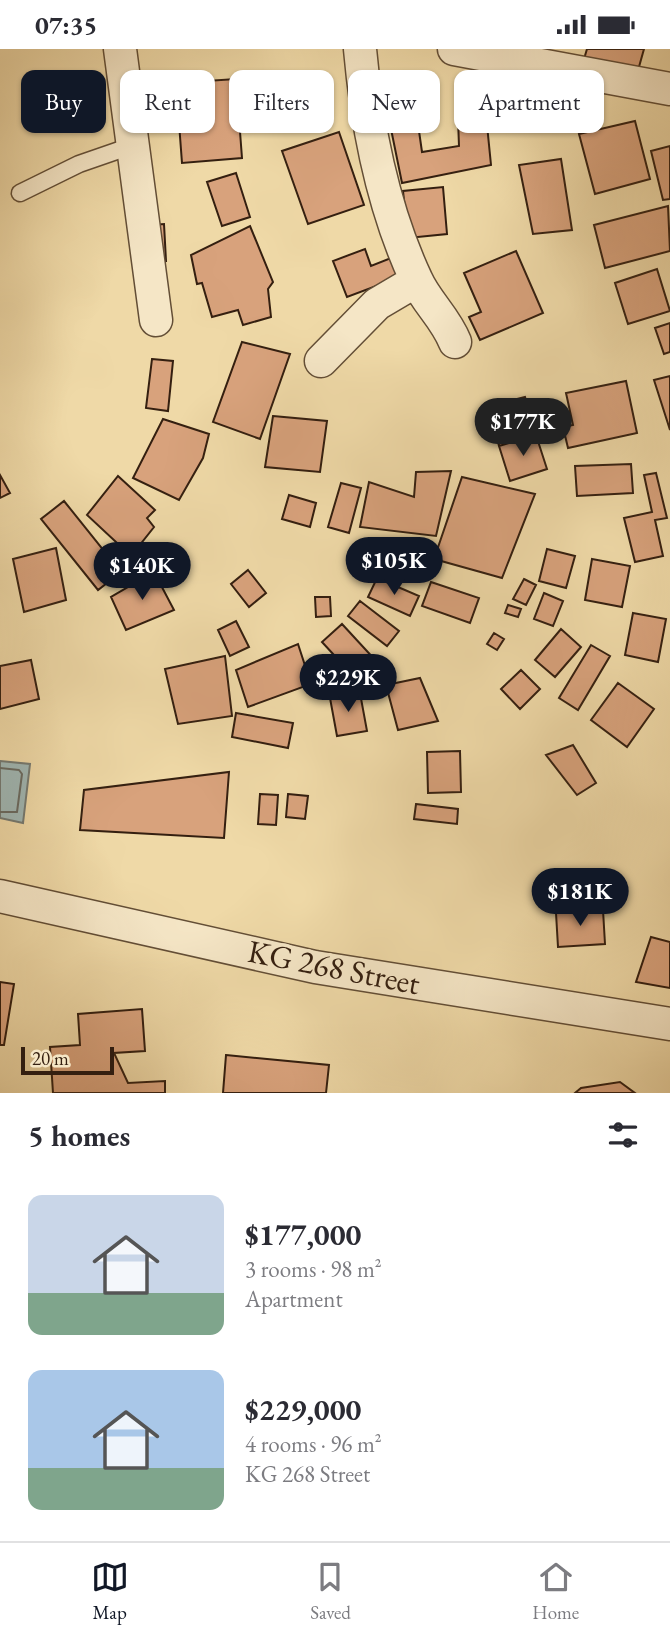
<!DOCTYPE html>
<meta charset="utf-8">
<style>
:root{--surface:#fff;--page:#f2f2f3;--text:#2b2b33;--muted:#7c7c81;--line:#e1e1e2;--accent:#111827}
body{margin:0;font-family:"EB Garamond",serif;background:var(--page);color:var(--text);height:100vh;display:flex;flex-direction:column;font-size:26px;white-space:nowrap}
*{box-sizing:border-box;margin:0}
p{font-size:23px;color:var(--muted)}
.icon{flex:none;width:38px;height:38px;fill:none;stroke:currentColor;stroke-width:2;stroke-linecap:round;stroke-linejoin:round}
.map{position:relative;height:1044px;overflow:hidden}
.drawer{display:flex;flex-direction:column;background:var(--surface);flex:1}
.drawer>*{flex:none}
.hud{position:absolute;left:21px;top:21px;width:628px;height:63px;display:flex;gap:14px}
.scale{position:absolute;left:21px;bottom:18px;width:93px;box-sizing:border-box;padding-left:7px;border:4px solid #341f10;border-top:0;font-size:19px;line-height:24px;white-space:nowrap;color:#341f10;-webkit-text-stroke:5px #f5e6c6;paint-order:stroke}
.price{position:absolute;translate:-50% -60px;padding:0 16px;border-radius:24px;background:var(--accent);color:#fff;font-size:23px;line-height:46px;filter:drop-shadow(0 2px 4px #0008)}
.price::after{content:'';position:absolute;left:50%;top:42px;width:21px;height:16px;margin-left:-10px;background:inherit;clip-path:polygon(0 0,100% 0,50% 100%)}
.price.active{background:#222;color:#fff}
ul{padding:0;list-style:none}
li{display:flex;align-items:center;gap:21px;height:175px;padding:0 28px}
li span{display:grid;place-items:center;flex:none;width:196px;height:140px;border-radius:14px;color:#555}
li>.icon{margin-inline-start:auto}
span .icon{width:84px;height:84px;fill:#fffc;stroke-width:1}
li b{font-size:30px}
h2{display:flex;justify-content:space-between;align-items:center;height:84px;padding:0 28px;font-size:30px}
.tag{padding:0 24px;border-radius:14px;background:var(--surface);box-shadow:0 2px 5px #0004;font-size:24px;line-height:63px}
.tag.active{background:var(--accent);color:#fff}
.status{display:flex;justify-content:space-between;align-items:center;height:49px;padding:0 35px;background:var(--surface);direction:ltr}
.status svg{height:19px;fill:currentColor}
.menu{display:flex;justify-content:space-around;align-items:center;height:98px;border-top:2px solid var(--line);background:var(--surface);font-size:19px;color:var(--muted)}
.menu a{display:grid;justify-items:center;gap:4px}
.menu .active{color:var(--accent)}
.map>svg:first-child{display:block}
.water{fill:#a0b7b4;stroke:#757a72;stroke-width:2}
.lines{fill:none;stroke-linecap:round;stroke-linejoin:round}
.shore{stroke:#6a6b62;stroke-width:2}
.building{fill:#d8a27c;stroke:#341f10;stroke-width:2}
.lane-casing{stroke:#634e36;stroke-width:19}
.street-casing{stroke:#634e36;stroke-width:35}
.lane{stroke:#f5e6c6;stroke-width:16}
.street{stroke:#f5e6c6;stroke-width:32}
.labels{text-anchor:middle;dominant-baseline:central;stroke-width:7;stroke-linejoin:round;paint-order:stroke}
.street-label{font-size:32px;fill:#341f10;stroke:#f5e6c6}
</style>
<div class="status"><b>07:35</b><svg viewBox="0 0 49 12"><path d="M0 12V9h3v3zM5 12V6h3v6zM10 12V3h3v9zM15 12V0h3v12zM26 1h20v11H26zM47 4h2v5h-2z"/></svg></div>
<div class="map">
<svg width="670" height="1044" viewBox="0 0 670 1044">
<rect width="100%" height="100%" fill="#efd9a7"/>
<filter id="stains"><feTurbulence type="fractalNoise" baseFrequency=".00286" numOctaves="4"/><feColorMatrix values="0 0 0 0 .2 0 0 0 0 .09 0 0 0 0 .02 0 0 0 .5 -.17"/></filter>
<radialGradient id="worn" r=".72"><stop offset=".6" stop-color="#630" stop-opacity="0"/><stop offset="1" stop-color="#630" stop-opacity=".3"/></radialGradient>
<path class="water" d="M 0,712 L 30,715 L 23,774 L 0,769 Z"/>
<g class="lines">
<path class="shore" d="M 0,719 L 19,721 L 22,725 L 17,763 L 0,763"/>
</g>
<path class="building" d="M 587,0 L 644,0 L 637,25 L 584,10 Z
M 236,30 L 242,109 L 182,114 L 176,34 Z
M 416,61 L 422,103 L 459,97 L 458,70 L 486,66 L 491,116 L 402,134 L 391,80 L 402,78 L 399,62 Z
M 635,72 L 650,130 L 595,145 L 579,85 Z
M 339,83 L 364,156 L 308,175 L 282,102 Z
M 670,97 L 670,150 L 663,151 L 651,102 Z
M 561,110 L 572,181 L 533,185 L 519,116 Z
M 236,124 L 250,168 L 222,177 L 207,133 Z
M 443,138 L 447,185 L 408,189 L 403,142 Z
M 668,157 L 670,202 L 605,219 L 594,176 Z
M 164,175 L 166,212 L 154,213 L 151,176 Z
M 250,177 L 273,233 L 268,240 L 271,268 L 243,276 L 238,261 L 212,268 L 202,234 L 197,235 L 191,206 Z
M 365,200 L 371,217 L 396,207 L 403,227 L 347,248 L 333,212 Z
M 516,202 L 543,264 L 480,291 L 469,268 L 481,263 L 464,224 Z
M 657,220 L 670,262 L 628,275 L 615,234 Z
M 670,274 L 670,303 L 664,305 L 655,279 Z
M 242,293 L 290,305 L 260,390 L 213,373 Z
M 152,310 L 173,312 L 168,362 L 146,359 Z
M 670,327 L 670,381 L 654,331 Z
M 626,332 L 637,384 L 568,399 L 563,378 L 573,376 L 566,344 Z
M 525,348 L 536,386 L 499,397 L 489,357 Z
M 273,367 L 327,372 L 320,423 L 265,418 Z
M 163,370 L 209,385 L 203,409 L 179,451 L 133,429 Z
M 536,386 L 547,420 L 510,432 L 499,397 Z
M 631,415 L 633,444 L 577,447 L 575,417 Z
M 451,422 L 436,487 L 360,478 L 369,433 L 414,448 L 416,423 Z
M 656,424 L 667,469 L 655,471 L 663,507 L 635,513 L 624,469 L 652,463 L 644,426 Z
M 0,426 L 10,444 L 0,449 Z
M 118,427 L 155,461 L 147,469 L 154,478 L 131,507 L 87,466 Z
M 462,428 L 535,445 L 502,529 L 434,510 Z
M 341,434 L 361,439 L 349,484 L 328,478 Z
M 289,446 L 316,454 L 310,478 L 282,470 Z
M 64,452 L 121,523 L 98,541 L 41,470 Z
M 56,499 L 66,551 L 24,563 L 13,510 Z
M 547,500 L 575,507 L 566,539 L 539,532 Z
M 592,510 L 630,517 L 622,558 L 585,551 Z
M 248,521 L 266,544 L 249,558 L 231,535 Z
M 154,523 L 174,561 L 126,581 L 111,548 Z
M 377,529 L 419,547 L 410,567 L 368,548 Z
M 524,530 L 536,536 L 526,556 L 513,550 Z
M 431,533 L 479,549 L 470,574 L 422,557 Z
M 544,544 L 563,552 L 553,577 L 534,570 Z
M 315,548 L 330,548 L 331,567 L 316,568 Z
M 360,552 L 399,582 L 387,597 L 348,567 Z
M 508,556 L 521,560 L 518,568 L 505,564 Z
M 633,564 L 666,570 L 658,613 L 625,606 Z
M 236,572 L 249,598 L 230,607 L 218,581 Z
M 342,575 L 377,613 L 357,631 L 322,593 Z
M 561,580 L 581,598 L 555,628 L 535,611 Z
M 494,584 L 504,590 L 497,601 L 487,595 Z
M 298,595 L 311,635 L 248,658 L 236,621 Z
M 591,596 L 610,607 L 578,661 L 559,649 Z
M 225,607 L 232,667 L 178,675 L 165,620 Z
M 31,611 L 39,650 L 0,660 L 0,617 Z
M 521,621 L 540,640 L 520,660 L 501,640 Z
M 420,629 L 438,672 L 398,681 L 386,636 Z
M 618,634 L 654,660 L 627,698 L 591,671 Z
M 360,644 L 367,682 L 337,687 L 330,649 Z
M 236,664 L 293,674 L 288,699 L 232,688 Z
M 573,696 L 596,734 L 577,746 L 546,706 Z
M 460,702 L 461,743 L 428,744 L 427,703 Z
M 229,723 L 224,789 L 80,781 L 84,741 Z
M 260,745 L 278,746 L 276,776 L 258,775 Z
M 288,745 L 308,747 L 305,770 L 286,768 Z
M 416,755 L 458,760 L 457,775 L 414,770 Z
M 603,861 L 605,895 L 558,898 L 556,864 Z
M 651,888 L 670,893 L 670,939 L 636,933 Z
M 0,933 L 14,935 L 4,996 L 0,996 Z
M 142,960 L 145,1002 L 114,1004 L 128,1034 L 165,1032 L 165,1044 L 53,1044 L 50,998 L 80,996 L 78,965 Z
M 226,1006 L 329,1016 L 326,1044 L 223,1044 Z
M 620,1033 L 635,1044 L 575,1044 L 581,1039 Z"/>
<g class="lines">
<g class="lane-casing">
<path id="lane" d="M 20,144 L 79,115 L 131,97"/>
</g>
<g class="street-casing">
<path id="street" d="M 120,0 L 156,271
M 360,0 C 367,79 382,157 416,230 C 426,253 445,268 455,293
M 454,0 L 670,40
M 321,312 L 377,255 L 416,232
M 0,847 L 315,918 L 670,975"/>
</g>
<use href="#lane" class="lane"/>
<use href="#street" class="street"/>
</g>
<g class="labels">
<g class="street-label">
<text transform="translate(334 918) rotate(11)">KG 268 Street</text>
</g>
</g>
<rect width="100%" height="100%" filter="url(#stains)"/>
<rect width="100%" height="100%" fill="url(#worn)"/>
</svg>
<div class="scale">20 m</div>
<b class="price active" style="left:523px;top:409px">$177K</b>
<b class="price" style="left:394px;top:548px">$105K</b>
<b class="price" style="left:142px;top:553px">$140K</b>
<b class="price" style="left:348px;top:665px">$229K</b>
<b class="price" style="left:580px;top:879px">$181K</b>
<div class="hud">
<a class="tag active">Buy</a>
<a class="tag">Rent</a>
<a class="tag">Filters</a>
<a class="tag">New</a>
<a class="tag">Apartment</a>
</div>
</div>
<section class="drawer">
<h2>5 homes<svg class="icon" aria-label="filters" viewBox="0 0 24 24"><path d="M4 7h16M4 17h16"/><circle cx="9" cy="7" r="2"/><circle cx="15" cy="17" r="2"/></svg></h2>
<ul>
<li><span style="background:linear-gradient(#c9d6e8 70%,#7fa58c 0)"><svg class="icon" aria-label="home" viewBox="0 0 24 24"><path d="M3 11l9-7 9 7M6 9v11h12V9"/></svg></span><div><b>$177,000</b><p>3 rooms · 98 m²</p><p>Apartment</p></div></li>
<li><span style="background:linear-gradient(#a9c7e8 70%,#7fa58c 0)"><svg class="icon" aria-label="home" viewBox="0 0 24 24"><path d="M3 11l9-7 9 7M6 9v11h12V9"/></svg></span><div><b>$229,000</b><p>4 rooms · 96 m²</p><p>KG 268 Street</p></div></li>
</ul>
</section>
<nav class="menu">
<a class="active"><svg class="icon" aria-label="map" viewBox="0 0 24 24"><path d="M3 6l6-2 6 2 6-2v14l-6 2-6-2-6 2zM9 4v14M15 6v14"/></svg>Map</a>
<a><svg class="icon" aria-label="saved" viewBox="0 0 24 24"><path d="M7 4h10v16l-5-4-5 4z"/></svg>Saved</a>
<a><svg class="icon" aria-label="home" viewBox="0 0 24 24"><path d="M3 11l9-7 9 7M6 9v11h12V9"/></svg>Home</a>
</nav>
